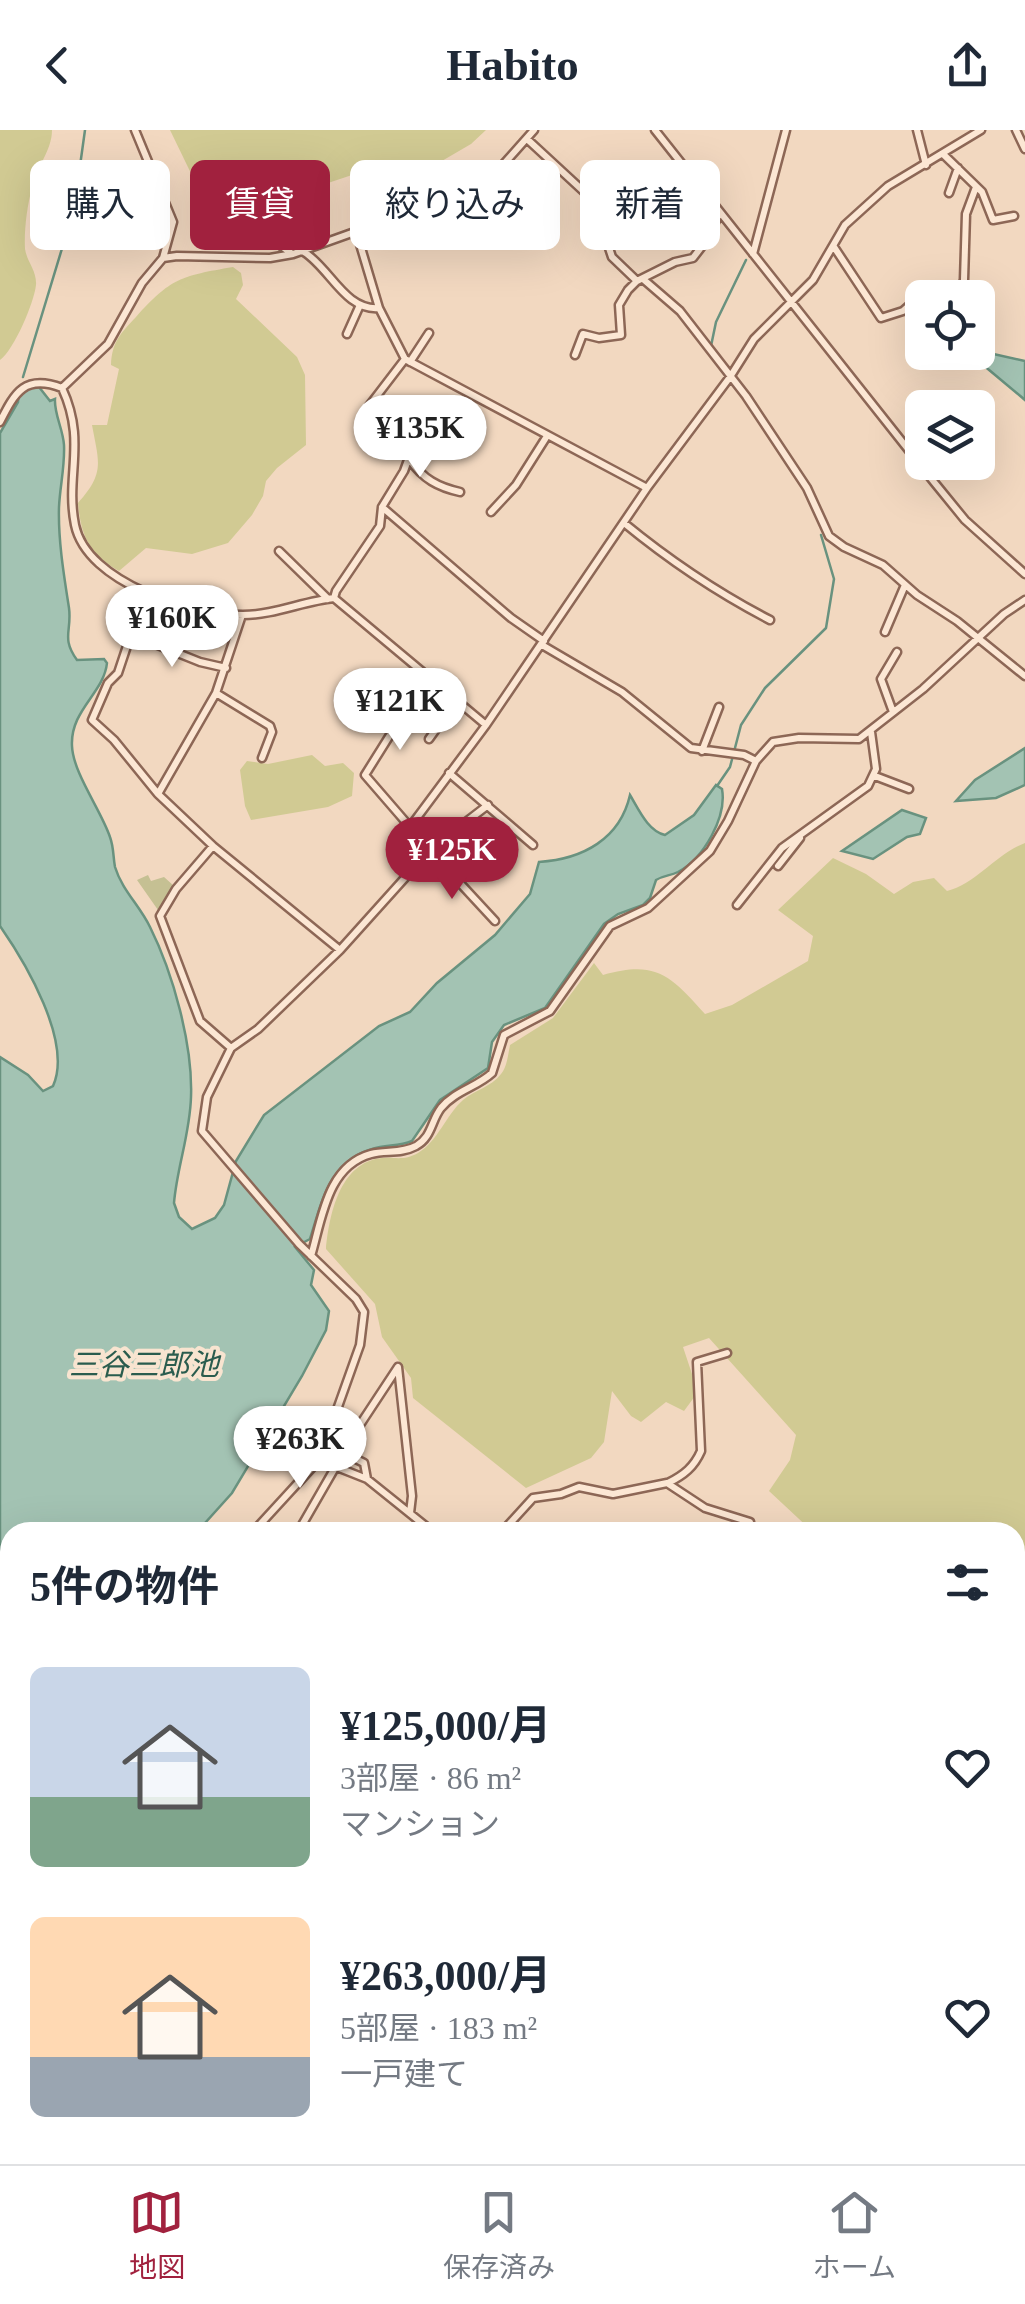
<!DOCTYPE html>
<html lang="ja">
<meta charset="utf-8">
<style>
:root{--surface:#fff;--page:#f2f2f3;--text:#1f2937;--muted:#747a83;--line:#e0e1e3;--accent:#a1213e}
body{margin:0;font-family:"Times New Roman","Noto Sans JP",serif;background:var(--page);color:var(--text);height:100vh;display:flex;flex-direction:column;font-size:38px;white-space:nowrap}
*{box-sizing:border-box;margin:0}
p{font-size:32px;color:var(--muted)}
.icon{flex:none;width:55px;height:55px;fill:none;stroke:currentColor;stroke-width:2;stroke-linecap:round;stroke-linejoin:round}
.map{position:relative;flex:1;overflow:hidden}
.panel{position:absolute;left:0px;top:1392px;width:1025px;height:642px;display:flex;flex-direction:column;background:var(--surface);border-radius:30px 30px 0 0;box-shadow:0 10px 40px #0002}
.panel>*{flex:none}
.banner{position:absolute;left:30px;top:30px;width:965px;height:90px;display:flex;gap:20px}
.fabs{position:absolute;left:905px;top:150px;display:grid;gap:20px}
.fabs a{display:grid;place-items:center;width:90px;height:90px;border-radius:15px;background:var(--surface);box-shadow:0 10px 40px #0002;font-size:50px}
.price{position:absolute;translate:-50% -85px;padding:0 22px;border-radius:35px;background:#fff;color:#222;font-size:32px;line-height:65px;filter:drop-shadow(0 2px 5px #0008)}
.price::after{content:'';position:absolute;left:50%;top:60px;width:30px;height:22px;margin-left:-15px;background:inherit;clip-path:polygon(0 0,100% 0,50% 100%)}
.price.on{background:var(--accent);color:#fff}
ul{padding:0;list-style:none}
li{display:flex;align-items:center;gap:30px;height:250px;padding:0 30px}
li span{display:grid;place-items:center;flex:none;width:280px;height:200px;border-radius:15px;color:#555}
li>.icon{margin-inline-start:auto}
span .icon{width:120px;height:120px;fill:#fffc;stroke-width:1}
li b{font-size:42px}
h2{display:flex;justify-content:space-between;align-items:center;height:120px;padding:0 30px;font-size:42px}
.tag{padding:0 35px;border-radius:15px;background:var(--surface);box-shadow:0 10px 40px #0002;font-size:35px;line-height:90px}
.tag.on{background:var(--accent);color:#fff}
header{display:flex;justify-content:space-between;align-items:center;height:130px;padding:0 30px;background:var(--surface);font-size:45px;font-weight:700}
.menu{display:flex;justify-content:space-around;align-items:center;height:140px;border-top:2px solid var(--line);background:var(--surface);font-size:28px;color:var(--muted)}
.menu a{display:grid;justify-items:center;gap:5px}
.menu .on{color:var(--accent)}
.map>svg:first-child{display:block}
.green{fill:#d1ca93}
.cemetery{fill:#c5c093}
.water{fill:#a3c3b3;stroke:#69927f;stroke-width:2.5}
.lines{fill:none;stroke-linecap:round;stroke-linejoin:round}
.stream{stroke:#69927f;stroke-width:2.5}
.river{stroke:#a3c3b3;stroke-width:15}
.minor-casing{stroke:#8d6756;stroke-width:11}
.primary-casing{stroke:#5a372b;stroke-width:16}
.minor{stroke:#fce7d4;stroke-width:6}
.primary{stroke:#f8c394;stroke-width:11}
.labels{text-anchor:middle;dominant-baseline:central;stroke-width:8;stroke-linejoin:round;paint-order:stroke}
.water-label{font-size:30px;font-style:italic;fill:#2a5c4e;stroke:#f8e4d0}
</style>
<header><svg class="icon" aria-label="back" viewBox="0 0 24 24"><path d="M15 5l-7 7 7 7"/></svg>Habito<svg class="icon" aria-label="share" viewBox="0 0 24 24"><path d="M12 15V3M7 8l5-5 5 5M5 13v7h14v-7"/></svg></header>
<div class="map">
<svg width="1025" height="2034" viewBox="0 0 1025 2034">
<rect width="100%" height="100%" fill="#f2d8c0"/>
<path class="green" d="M 0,0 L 52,0 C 52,21 36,37 32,58 C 27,76 24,100 25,119 C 27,132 37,141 36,155 C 34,173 14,220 0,230 Z
M 170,0 L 486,0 L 471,14 L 387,63 L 369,60 L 355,44 L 322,55 L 323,92 L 297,107 L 221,74 L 209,58 L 201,64 Z
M 233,137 L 241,143 L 243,155 L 236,169 L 297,227 L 305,245 L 306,315 L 277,338 L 266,351 L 263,366 L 252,385 L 228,413 L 192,424 L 146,418 L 119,441 C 89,424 81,406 78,373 C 105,343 99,333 92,295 L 107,295 L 119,239 L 111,235 C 112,212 120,204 136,187 C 171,148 181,146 233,137 Z
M 312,625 L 325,636 L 343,633 L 354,643 L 352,666 L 328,677 L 251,690 L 245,676 L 240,640 L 247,631 L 268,634 Z
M 1025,713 L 1025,1449 L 1015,1442 L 1015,1402 L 813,1402 L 769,1361 L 790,1330 L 796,1305 L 709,1208 L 683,1217 L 698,1262 L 684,1281 L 666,1272 L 641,1292 L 631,1286 L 612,1261 L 604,1312 L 591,1328 L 526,1358 L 413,1268 L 411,1248 L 382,1207 L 375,1174 L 326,1119 C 329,1087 339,1032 382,1028 C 396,1027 404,1031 418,1023 C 438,1011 446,985 463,970 C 475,960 491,957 501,944 C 507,937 508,925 510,915 L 553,888 L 594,833 L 603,845 C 656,830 670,845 705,884 L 732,875 L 808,831 L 813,806 L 778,780 L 833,728 L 866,744 L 894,764 L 913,752 L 934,748 L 947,761 C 976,754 996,724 1025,713 Z"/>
<path class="cemetery" d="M 148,745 L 151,751 L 164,747 L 174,756 L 158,780 L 137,750 Z"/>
<path class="water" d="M 989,223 L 1025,231 L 1025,270 L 982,234 L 981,228 Z
M 32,257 L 39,257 L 50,271 L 55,269 C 54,284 63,299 64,315 C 65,336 60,356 59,377 C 58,410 64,446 69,478 C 72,501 61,508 77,530 L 104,529 L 107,533 C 104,563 70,580 72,616 C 73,643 101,680 110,707 C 114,718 113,727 115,737 C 122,760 140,776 150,797 C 173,843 193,915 191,967 C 190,1004 177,1037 174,1073 L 179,1087 L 192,1099 L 215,1088 L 224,1075 L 236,1031 L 264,985 L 379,896 L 410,882 L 437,853 L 495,805 L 530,764 L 539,732 C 583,729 620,709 630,665 C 639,680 648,701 665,705 L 694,685 L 716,655 L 722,659 C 727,687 704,728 678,742 C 670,746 664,745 656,750 L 650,768 L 643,775 L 618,784 L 604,794 L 545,878 L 504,895 L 492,912 L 488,938 L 440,970 L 412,1011 C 398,1017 386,1014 372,1019 C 329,1032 322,1071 310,1109 L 295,1117 L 314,1140 L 311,1155 L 329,1181 L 326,1200 L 302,1246 L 232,1363 L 205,1393 L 189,1402 L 10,1402 L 10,1479 L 0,1475 L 0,927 L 28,945 L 43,961 L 53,956 C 73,912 25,832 0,796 L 0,303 L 18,272 L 19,261 Z
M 1025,618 L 1025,655 L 996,668 L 956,671 L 975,650 Z
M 902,680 L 926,688 L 920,704 L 907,707 L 873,729 L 842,721 Z"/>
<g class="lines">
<path class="stream" d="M 777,23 L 782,0
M 711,216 L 716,192 L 746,130
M 23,247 L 74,79 L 85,0
M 717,656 L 730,637 L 741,595 L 765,558 L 826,498 L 834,449 L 821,405
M 290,1310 L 312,1322
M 655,2025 L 682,2034"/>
<path class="river" d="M 492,2025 L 497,2034"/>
<g class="minor-casing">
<path id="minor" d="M 655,0 L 934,352 L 965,390 L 1025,444
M 917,0 L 926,35
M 1016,0 L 1025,19
M 527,9 L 593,70 L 612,127 L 637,151
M 944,25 L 982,62 L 993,90 L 1014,86
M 949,63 L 958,38
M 212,91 L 235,104 L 263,102 L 292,124
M 356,101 L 379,178 L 405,229 L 647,358
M 834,117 L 881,188 L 903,181 L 927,160 L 945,164 L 962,155 L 964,150 L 966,84 L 976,57
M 304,122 C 330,138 345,181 379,178
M 753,124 L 786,0
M 163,128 L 177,126 L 270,128 L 293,124 L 391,89 L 447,79 L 476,65 L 534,0
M 643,149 L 680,181 L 746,266 L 807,358 L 829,406 L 844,417 L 883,435 L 917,465 L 957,491 L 1025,546
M 347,204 L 360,175
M 575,225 L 583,204 L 599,208 L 621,205 L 619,175 L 628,160 L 637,151 L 675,132 L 693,128 L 706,111 L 719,84
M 410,232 L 429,203
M 62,258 C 87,312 65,345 75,395 C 87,453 191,485 243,485 C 274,485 304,471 334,468 L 486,595
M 0,292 C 15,262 25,244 62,258 L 108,214 L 142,153 L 163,128 L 173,92 L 135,0
M 410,330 C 423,349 438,357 460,362
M 382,377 L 511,488 L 544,511
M 491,382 L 516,355 L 547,306
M 624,393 C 669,430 718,463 770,490
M 279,421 L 328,469
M 145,462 L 118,543 L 108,553 L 92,590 L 114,610 L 158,664
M 334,468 L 336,461 L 380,396 L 382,377 L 404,341 L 416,308 L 393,297 L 369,276 L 405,229
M 242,485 L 216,563 L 158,664 L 213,716 L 340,820
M 885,502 L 905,455
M 130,504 L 200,532 L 226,538
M 542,515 L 622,562 L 691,618 L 744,625 L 756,631
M 216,563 L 270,596 L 272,602 L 262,628
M 893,582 L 881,549 L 897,522
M 429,609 L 457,570
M 702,621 L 719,577
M 449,643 L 533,715
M 875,646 L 909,659
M 410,697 L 365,645 L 427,546
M 213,716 L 176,759 L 160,786 L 200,891 L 231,918
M 425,723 L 433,724 L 495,791
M 433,724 L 449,705 L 488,675
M 778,736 L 800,708
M 450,743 L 472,725 L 458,699
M 737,775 L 782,718 L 868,656 L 876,639 L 871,602
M 311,1126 C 322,1089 327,1036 371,1024 C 386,1020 401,1024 416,1016 C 432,1007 431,991 441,978 C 455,961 477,957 492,943 L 504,905 L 550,881 L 610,796 L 648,778 L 710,721 L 728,691 L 756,631 L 773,612 L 799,608 L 859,609 L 923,559 L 1004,484 L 1025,470
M 319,1330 L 367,1349 L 433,1402
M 367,1349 L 364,1333 L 342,1322 L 398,1237 L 412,1366 L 410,1383
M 668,1353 C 684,1345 694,1337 701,1321 L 697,1232 L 727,1223
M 253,1402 L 319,1330 L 360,1215 L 364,1182 L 356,1169 L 299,1114 L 202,1001 L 207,967 L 231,918 L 258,899 L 340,820 L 421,730 L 424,718 L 410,697 L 486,595 L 647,358 L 730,247 L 754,209 L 813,150 L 845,95 L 888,56 L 981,0
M 298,1402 L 336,1336
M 502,1402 L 533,1368 L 561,1364 L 579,1357 L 613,1364 L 667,1353 L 705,1378 L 750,1392 L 751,1402
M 1015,1452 L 1025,1458
M 1015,1534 L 1025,1523
M 1015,1579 L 1025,1588
M 1015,1698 L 1025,1689
M 0,1723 L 10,1717
M 1015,1734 L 1025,1747
M 1015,1807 L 1025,1810
M 1015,1849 L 1025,1842
M 1015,1911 L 1025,1903
M 0,1916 L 10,1928
M 63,2025 L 67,2034
M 260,2025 L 269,2034
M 575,2025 L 579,2034
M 611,2025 L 614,2034
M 716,2025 L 721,2034
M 869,2025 L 877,2034
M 932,2025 L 940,2034
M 0,2030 L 10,2024
M 325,2034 L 336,2025
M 778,2034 L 787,2025"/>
</g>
<g class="primary-casing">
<path id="primary" d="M 0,1609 L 10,1617
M 417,2025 L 425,2034"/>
</g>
<use href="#minor" class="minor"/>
<use href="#primary" class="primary"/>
</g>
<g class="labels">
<g class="water-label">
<text x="144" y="1234">三谷三郎池</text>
</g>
</g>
</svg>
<div class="fabs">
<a><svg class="icon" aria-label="locate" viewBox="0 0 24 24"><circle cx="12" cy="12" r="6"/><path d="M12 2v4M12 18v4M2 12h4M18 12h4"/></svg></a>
<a><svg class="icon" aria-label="layers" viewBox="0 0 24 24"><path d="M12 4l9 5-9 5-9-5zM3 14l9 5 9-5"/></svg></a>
</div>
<b class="price" style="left:420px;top:350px">¥135K</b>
<b class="price" style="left:172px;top:540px">¥160K</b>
<b class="price" style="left:400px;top:623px">¥121K</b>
<b class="price on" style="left:452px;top:772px">¥125K</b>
<b class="price" style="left:300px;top:1361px">¥263K</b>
<div class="banner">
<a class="tag">購入</a>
<a class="tag on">賃貸</a>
<a class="tag">絞り込み</a>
<a class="tag">新着</a>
</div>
<section class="panel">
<h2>5件の物件<svg class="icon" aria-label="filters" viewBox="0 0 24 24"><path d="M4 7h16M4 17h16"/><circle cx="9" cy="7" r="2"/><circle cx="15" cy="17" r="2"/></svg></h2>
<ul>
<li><span style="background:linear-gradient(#c9d6e8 65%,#7fa58c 0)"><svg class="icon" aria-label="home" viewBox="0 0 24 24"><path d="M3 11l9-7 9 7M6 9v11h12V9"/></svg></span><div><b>¥125,000/月</b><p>3部屋 · 86 m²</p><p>マンション</p></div><svg class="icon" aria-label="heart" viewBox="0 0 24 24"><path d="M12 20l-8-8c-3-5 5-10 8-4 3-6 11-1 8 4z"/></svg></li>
<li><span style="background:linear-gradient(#ffd9b3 70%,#9aa5b1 0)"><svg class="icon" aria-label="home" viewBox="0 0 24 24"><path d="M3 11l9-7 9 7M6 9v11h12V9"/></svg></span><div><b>¥263,000/月</b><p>5部屋 · 183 m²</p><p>一戸建て</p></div><svg class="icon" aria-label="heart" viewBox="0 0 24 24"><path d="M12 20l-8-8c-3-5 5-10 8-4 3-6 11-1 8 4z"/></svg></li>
</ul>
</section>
</div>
<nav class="menu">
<a class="on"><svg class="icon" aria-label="map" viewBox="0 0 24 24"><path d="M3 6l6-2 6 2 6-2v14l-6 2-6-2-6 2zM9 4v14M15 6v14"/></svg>地図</a>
<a><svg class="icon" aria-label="saved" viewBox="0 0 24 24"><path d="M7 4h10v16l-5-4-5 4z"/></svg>保存済み</a>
<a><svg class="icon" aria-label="home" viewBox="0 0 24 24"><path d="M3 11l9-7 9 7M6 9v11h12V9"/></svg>ホーム</a>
</nav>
